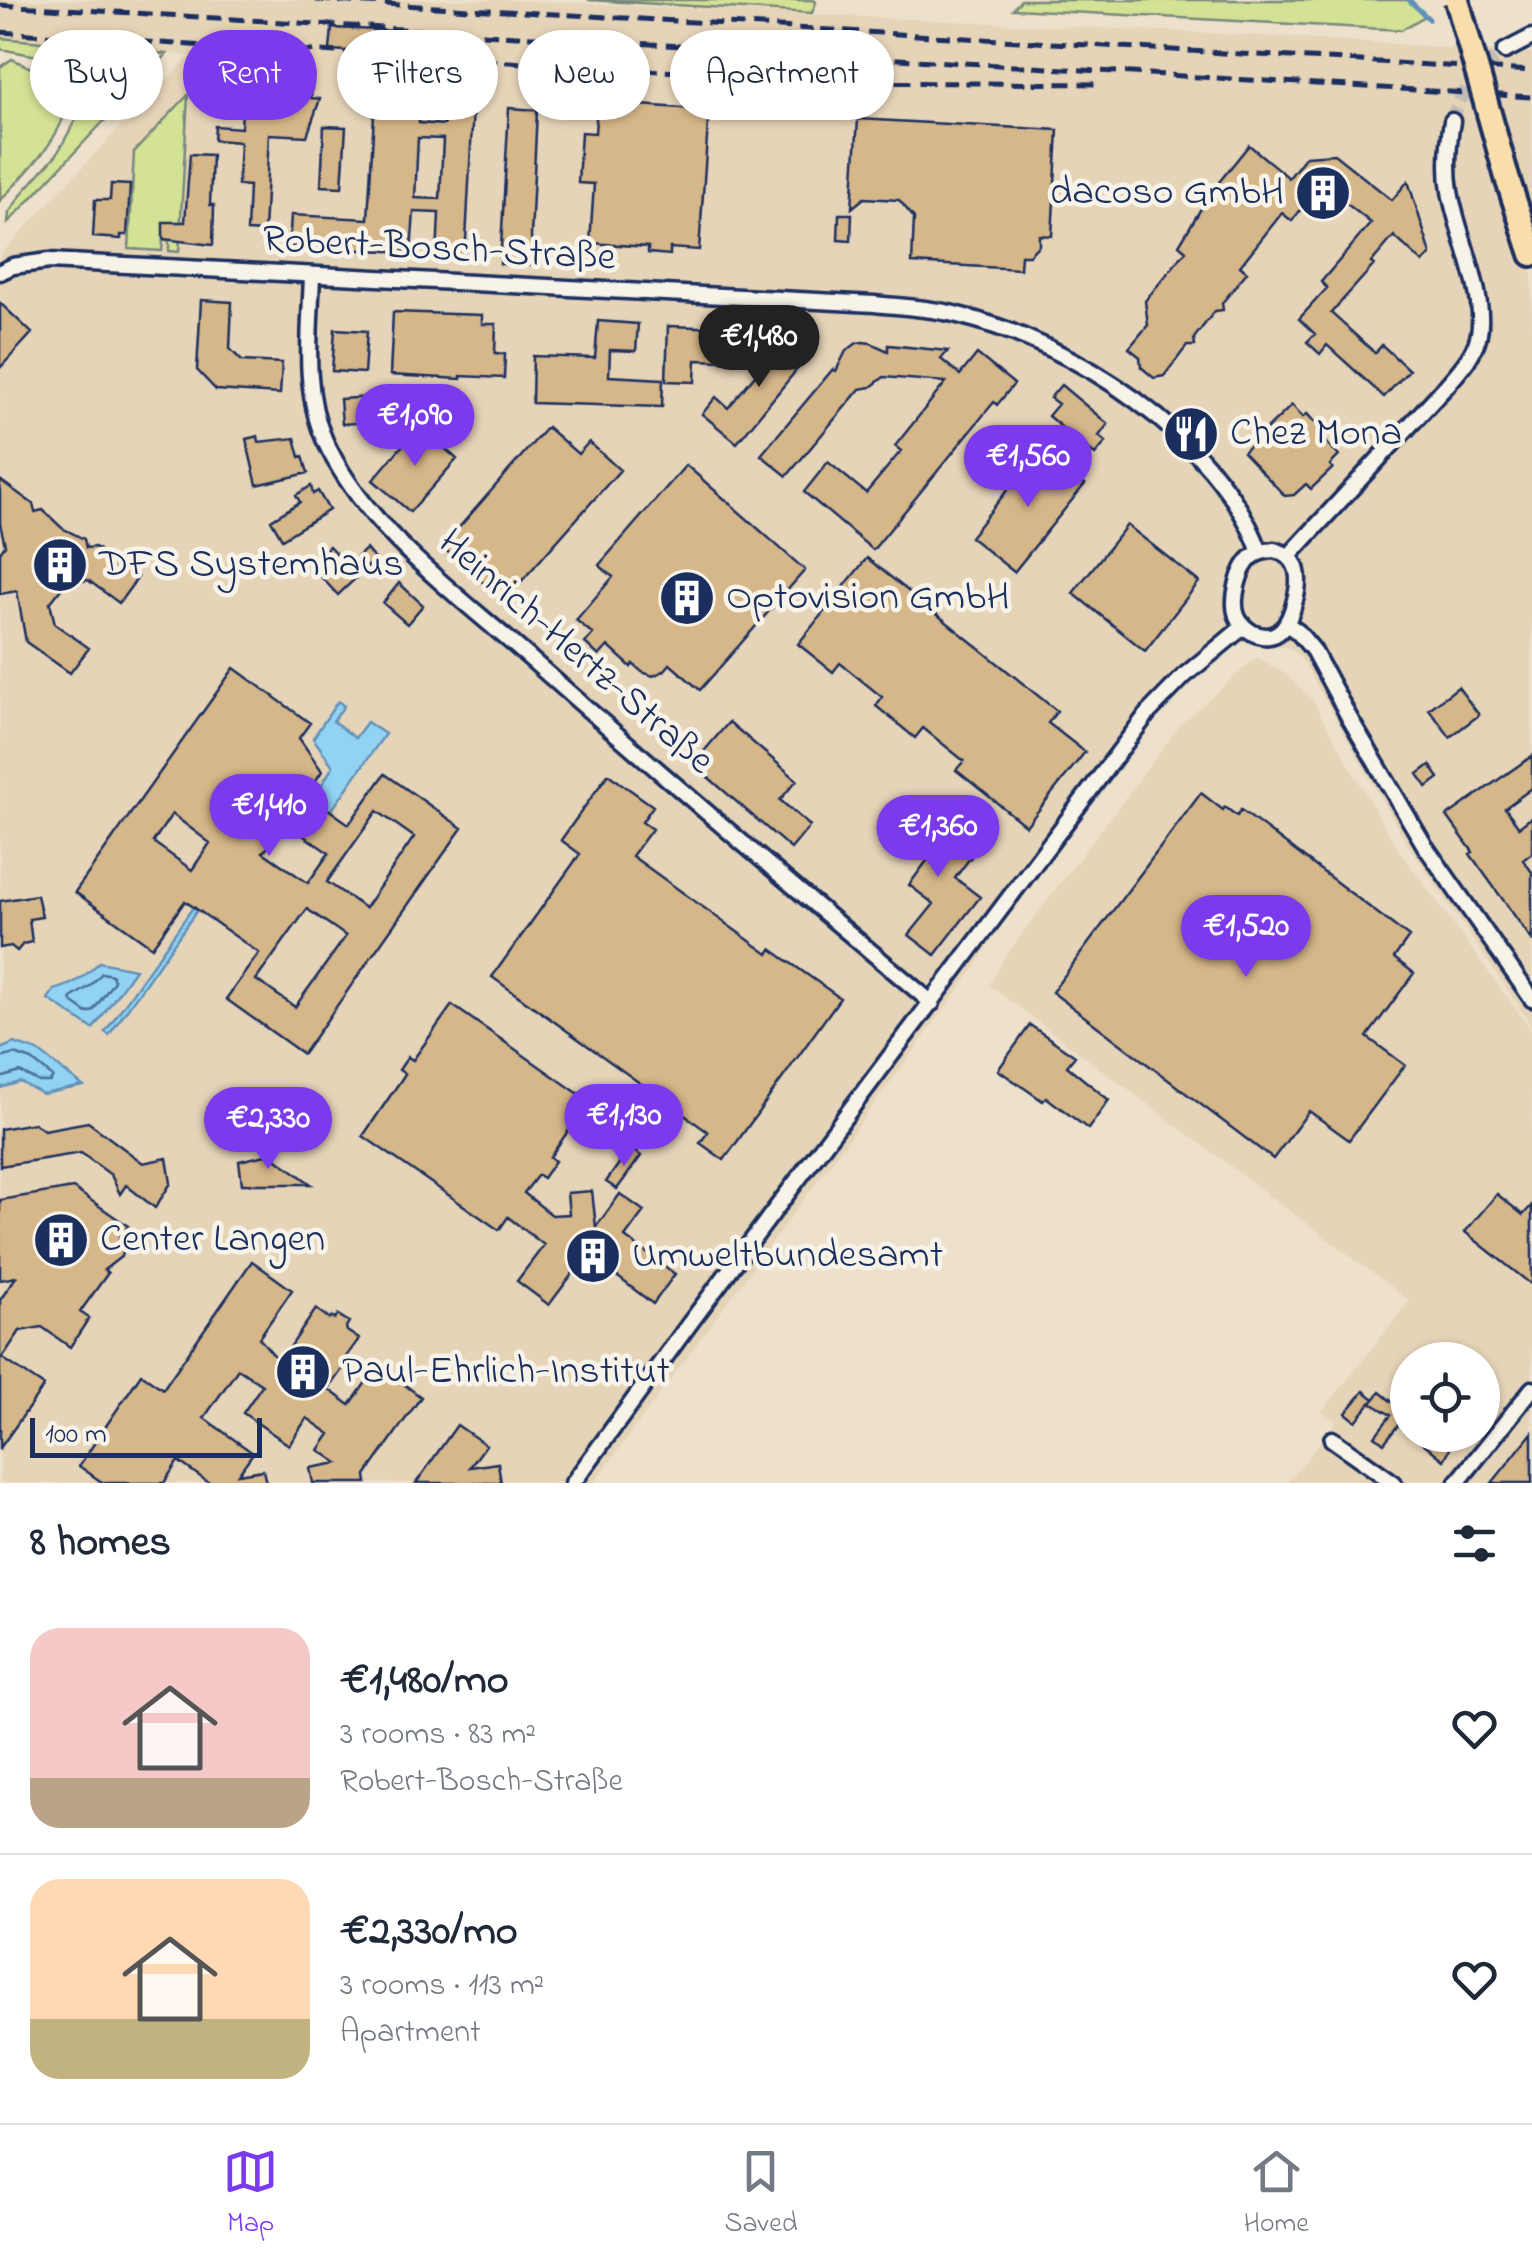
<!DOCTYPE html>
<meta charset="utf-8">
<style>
:root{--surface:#fff;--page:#f6f6f7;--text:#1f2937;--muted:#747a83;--line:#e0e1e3;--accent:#7c3aed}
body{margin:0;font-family:"Indie Flower",sans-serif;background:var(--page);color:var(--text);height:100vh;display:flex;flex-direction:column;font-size:38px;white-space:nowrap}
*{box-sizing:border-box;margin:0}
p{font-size:32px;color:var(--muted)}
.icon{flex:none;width:55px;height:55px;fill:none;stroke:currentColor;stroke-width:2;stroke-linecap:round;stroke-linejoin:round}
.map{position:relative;height:1483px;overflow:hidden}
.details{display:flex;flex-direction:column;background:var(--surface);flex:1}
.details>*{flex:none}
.banner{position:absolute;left:30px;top:30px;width:1000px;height:90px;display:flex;gap:20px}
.fabs{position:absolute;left:1390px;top:1342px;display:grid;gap:20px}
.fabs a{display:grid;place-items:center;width:110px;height:110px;border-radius:50%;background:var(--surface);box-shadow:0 2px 8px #0004;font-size:50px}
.scale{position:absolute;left:30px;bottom:25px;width:232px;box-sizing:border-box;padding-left:10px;border:5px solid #1b2f5e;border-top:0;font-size:28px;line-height:35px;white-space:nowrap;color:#1b2f5e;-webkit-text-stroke:8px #f7f3e8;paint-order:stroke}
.price{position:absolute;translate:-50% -85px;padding:0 22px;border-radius:35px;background:var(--accent);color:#fff;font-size:32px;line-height:65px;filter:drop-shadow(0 2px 5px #0008)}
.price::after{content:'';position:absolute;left:50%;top:60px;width:30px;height:22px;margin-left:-15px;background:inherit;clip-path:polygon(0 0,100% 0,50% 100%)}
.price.current{background:#222;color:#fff}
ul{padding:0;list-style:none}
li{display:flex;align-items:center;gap:30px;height:250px;padding:0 30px}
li+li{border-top:2px solid var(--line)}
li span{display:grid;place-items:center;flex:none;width:280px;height:200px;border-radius:30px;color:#555}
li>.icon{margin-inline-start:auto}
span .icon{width:120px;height:120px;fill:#fffc;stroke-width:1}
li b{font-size:42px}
h2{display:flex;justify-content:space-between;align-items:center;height:120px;padding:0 30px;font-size:42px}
.chip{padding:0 35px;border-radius:45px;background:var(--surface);box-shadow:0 2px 8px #0004;font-size:35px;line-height:90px}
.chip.current{background:var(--accent);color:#fff}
.tabs{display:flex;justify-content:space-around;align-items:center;height:140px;border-top:2px solid var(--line);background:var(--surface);font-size:28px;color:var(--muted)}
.tabs a{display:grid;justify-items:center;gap:5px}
.tabs .current{color:var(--accent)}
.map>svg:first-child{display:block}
.built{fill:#e6d4b8;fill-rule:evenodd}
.green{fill:#d3e295;stroke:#77887a;stroke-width:2.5}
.water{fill:#92d3f4;stroke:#6291b8;stroke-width:2.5}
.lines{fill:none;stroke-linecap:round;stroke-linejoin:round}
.shore{stroke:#4b719a;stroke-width:2.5}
.stream{stroke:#6291b8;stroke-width:5}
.building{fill:#d6b789;stroke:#1b2f5e;stroke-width:2.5;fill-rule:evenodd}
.street-tunnel{stroke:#c3bdb6;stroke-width:14;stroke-dasharray:14 7;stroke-linecap:butt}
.street-casing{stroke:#1b2f5e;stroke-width:21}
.primary-casing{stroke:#1b2f5e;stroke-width:30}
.street{stroke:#f7f3e8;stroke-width:14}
.primary{stroke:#f9deab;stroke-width:22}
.rail{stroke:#1b2f5e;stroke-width:5;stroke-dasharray:15 8;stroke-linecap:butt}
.primary-bridge-casing{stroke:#1b2f5e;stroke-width:30;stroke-linecap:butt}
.primary-bridge{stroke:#f9deab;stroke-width:22}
.labels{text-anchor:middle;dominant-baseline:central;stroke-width:9;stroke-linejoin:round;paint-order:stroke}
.poi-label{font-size:40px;fill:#1b2f5e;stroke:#f7f3e8;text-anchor:start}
.street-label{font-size:40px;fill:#1b2f5e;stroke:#f7f3e8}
</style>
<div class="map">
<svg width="1532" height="1483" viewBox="0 0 1532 1483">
<rect width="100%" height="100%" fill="#ede1cc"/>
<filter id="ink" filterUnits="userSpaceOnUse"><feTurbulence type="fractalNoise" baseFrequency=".01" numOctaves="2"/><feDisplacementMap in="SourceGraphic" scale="20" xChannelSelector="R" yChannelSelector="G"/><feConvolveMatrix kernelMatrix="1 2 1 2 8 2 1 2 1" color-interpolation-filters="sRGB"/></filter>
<g filter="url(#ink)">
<path class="built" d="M 0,0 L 509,0 L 1290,37 L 1532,53 L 1532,1026 L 1406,842 L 1304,663 L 1295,652 L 1285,647 L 1273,645 L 1258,646 L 1251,639 L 1245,640 L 1184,676 L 1033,867 L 975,968 L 594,1483 L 0,1483 L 0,255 L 152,93 L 191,56 L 0,38 Z
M 1257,657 L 1281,671 L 1311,698 L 1396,846 L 1532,1031 L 1532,1483 L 1287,1483 L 1336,1422 L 1322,1411 L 1410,1301 L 989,985 L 1006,955 L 1181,724 ZM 1408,1360 L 1482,1360 L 1482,1435 L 1408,1435 Z"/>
<path class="green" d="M 588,0 L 814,0 L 816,2 L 812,13 Z
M 1021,0 L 1411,0 L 1425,16 L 1401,30 L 1013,9 Z
M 0,38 L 167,54 L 8,223 L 9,213 L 24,191 L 57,154 L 76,119 L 80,90 L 97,74 L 90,66 L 0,49 Z
M 12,59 L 48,76 L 69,94 C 65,137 28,170 0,201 L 0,67 Z
M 188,95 L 179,252 L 169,251 L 169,240 L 163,240 L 162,251 L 129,249 L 134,152 Z"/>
<path class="water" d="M 338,701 L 344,706 L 333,721 L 355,738 L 367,722 L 385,734 L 331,811 L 314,798 L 333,766 L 313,738 Z
M 201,896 L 205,899 L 109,1035 L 105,1032 Z
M 99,962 L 135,969 L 93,1029 L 48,999 L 54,990 C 75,984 85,977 99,962 Z
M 14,1043 L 38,1051 L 83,1086 L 43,1094 L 20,1082 L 0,1088 L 0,1049 Z"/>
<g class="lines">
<path class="shore" d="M 102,973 L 112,975 L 114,981 L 93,1011 L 87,1013 L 73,1003 L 71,998 L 90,986 Z
M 0,1058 L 15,1054 L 32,1060 L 53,1077 L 50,1082 L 39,1082 L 20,1072 L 0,1078"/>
<path class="stream" d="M 1409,0 L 1429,19"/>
</g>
<path class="building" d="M 332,28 L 400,31 L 398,54 L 330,50 Z
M 273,72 L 313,74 L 311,98 L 320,99 L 307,136 L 269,134 L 264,232 L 247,231 L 249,186 L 238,185 L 240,142 L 214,140 L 215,126 L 241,128 L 243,93 L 231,93 L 231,75 L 273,76 Z
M 376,79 L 421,82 L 419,123 L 444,125 L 446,89 L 464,90 L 463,106 L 473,107 L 465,259 L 437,257 L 439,213 L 414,212 L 411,252 L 289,247 L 291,215 L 368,219 ZM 418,138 L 443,139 L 440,199 L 415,198 Z
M 597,102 L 709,110 L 699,250 L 670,248 L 670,255 L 648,253 L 648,247 L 590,243 L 594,184 L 578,183 L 581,132 L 595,133 Z
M 509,108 L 537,110 L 531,237 L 532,245 L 534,245 L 531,265 L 500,264 Z
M 858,119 L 1058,130 L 1052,236 L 1039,235 L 1039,245 L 1029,255 L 1021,255 L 1020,269 L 912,263 L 914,218 L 899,200 L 864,198 L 852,208 Z
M 324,126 L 346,127 L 342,187 L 321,186 Z
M 1249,145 L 1289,178 L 1306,156 L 1334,154 L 1392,200 L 1408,181 L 1431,254 L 1423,263 L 1394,236 L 1371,263 L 1374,265 L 1331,313 L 1375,353 L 1382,345 L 1409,370 L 1384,397 L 1327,345 L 1320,354 L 1307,342 L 1315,334 L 1299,319 L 1327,288 L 1321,282 L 1371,223 L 1342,200 L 1307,202 L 1292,221 L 1282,213 L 1240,266 L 1247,272 L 1222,303 L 1223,310 L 1215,311 L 1194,338 L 1195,346 L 1187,346 L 1164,376 L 1154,378 L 1141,367 L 1140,357 L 1129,348 L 1148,325 L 1145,301 L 1186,251 L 1179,245 L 1211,192 Z
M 190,154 L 212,155 L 210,205 L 214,205 L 213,245 L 163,239 L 163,222 L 185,222 Z
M 111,184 L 130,185 L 127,235 L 121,235 L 121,239 L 93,237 L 95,200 L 110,200 Z
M 839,214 L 852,214 L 851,241 L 838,240 Z
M 201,300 L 232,302 L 230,349 L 242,361 L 282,363 L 280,394 L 216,390 L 197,370 Z
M 0,303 L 32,333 L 0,368 Z
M 393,312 L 482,315 L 482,324 L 496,324 L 495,353 L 505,354 L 504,378 L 461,376 L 461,379 L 390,375 Z
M 598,321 L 638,324 L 636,351 L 610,350 L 609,376 L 663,379 L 662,407 L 532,403 L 533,356 L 595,358 Z
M 668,326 L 724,328 L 723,361 L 696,360 L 695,382 L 666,381 Z
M 335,329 L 367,331 L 364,373 L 332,371 Z
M 789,333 L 812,351 L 737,443 L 702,414 L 716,397 L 728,408 Z
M 863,342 L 871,343 L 888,351 L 888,345 L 948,351 L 941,359 L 960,375 L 977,354 L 1014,384 L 997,405 L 994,402 L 873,550 L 804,492 L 828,462 L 866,493 L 901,451 L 895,446 L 946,382 L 884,377 L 871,387 L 860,389 L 787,476 L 761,455 L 833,369 L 836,371 L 846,351 L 857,343 Z
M 1061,385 L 1108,424 L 1099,436 L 1106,442 L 1095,455 L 1048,416 L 1058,404 L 1050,398 Z
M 389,396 L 390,412 L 383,413 L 383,421 L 342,424 L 340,399 Z
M 1292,405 L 1303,417 L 1307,414 L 1327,434 L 1322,438 L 1339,456 L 1330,465 L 1333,468 L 1311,489 L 1306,484 L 1294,495 L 1285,496 L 1243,452 Z
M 419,426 L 457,459 L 410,512 L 373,480 Z
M 547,427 L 578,454 L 589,442 L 620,470 L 504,601 L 442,547 Z
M 258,436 L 259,442 L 295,438 L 300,457 L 303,456 L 308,473 L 257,485 L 246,439 Z
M 1041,448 L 1085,484 L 1014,572 L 970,537 Z
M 686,465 L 805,570 L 700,690 L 670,664 L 664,671 L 653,676 L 642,672 L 633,664 L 631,667 L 608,646 L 599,656 L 585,643 L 593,634 L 576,620 L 613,577 L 599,565 Z
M 0,480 L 33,504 L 35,512 L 43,510 L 62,528 L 84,539 L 86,548 L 95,547 L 138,577 L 119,603 L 88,580 L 65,584 L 50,603 L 55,624 L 89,648 L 70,673 L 26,642 L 17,591 L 0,594 L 0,552 L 5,545 L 0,524 Z
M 311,486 L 313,494 L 318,491 L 329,510 L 282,539 L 271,520 L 300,502 L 296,495 Z
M 1127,525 L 1199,582 L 1145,651 L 1073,593 Z
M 329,546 L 348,566 L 366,549 L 375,560 L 338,595 L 310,565 Z
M 867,558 L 1057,711 L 1048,723 L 1085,752 L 1026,826 L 956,770 L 964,761 L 923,728 L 915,738 L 876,706 L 882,697 L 840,663 L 833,672 L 798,644 Z
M 399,583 L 423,605 L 407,624 L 383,603 Z
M 234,668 L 310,723 L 299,738 L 322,771 L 307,794 L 349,824 L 385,774 L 462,828 L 303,1054 L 226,999 L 259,953 L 185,901 L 152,947 L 75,892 ZM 377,811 L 414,837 L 365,908 L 327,882 ZM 172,814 L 210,843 L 192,870 L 153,842 ZM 289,826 L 329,853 L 308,883 L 263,852 ZM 307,909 L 346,936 L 295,1007 L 256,980 Z
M 1458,687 L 1479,715 L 1450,737 L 1429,709 Z
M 729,722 L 797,780 L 780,800 L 810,826 L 791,849 L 693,764 Z
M 1532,756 L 1532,788 L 1505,808 L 1519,827 L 1532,817 L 1532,853 L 1523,860 L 1532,872 L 1532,940 L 1470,854 L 1473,852 L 1447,816 Z
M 1430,765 L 1439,778 L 1427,787 L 1418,774 Z
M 608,774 L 653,806 L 642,822 L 652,829 L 632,856 L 768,954 L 771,949 L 840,998 L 724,1160 L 700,1143 L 708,1132 L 492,977 L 580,854 L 561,840 Z
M 1201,793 L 1223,810 L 1225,807 L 1237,816 L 1241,810 L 1409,937 L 1394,958 L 1414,973 L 1367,1037 L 1405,1065 L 1349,1140 L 1309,1111 L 1273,1159 L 1052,992 Z
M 914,808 L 973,854 L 955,878 L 980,897 L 935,955 L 909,935 L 934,904 L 909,885 L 929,858 L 895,832 Z
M 37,895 L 42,917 L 29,919 L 32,942 L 23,944 L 17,951 L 11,946 L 0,948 L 0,901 Z
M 452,1005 L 589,1101 L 550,1157 L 555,1161 L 543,1178 L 538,1175 L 524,1193 L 552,1215 L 569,1214 L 567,1193 L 592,1191 L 596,1227 L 620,1194 L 644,1211 L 625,1237 L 675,1274 L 653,1304 L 605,1267 L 576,1269 L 549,1305 L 517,1281 L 544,1245 L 508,1217 L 499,1230 L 363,1136 L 405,1074 L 399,1070 L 403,1064 L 408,1057 L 413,1060 Z
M 1030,1025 L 1075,1056 L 1067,1066 L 1109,1100 L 1088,1129 L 1046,1097 L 1043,1101 L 998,1070 Z
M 88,1122 L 143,1163 L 167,1158 L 171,1183 L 155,1208 L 126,1185 L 120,1194 L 111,1175 L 81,1153 L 0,1166 L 0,1129 L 34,1123 L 44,1130 Z
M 630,1148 L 641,1156 L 617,1189 L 606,1182 Z
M 270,1154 L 311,1184 L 242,1184 L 239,1161 Z
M 73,1188 L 128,1226 L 119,1238 L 124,1242 L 124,1249 L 122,1256 L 104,1270 L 108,1273 L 80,1312 L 89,1318 L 70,1347 L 42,1327 L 20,1331 L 2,1358 L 44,1386 L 0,1448 L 0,1300 L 16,1277 L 0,1280 L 0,1200 Z
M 1497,1194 L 1523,1215 L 1532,1205 L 1532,1285 L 1465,1232 Z
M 252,1261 L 292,1290 L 259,1338 L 280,1362 L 316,1309 L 330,1319 L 332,1317 L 335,1319 L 338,1315 L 349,1322 L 346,1327 L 347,1331 L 359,1339 L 343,1361 L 346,1364 L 328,1389 L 350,1405 L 376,1368 L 390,1378 L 392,1375 L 396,1378 L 399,1374 L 409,1380 L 405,1385 L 421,1397 L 366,1475 L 367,1483 L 313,1483 L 310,1468 L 338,1463 L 319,1450 L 330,1434 L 307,1418 L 289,1445 L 243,1413 L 262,1385 L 238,1369 L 204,1418 L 253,1453 L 238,1474 L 263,1470 L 266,1483 L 209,1483 L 178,1461 L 164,1483 L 103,1483 L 79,1466 L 141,1374 L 163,1389 Z
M 1364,1391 L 1374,1399 L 1356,1421 L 1346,1413 Z
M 1380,1392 L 1396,1405 L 1408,1394 L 1408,1431 L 1399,1424 L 1384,1443 L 1375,1436 L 1391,1415 L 1371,1403 Z
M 457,1425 L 486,1445 L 470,1467 L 498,1463 L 501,1483 L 416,1483 Z
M 1532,1433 L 1532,1483 L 1492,1483 Z
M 1413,1435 L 1472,1435 L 1451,1447 L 1444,1460 Z"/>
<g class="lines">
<path class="street-tunnel" d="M 1452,121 C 1461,90 1479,69 1505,51"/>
<g class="street-casing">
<path id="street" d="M 1505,51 L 1532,37
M 0,272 L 13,266 L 49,261 L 875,304 C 902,307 931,308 958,315 C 1073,343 1218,436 1260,552
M 312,276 C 310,331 302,390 325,441 C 367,532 460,596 533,661 C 664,777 797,890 932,1003
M 1274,550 C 1300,556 1301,578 1295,600 C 1290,621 1280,645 1253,633 C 1246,629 1240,624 1237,616 C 1231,600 1239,568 1252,557 C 1259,551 1266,551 1274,550 Z
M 1289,556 L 1448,384 C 1460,370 1473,356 1478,338 C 1489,299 1456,232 1450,191 C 1446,167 1448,145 1452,121
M 1287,624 L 1298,632 L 1313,650 L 1350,719 L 1425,846 L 1532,999
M 1332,1439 L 1394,1483
M 573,1483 L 690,1323 L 1148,713 L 1184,676 L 1243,627
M 1457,1483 L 1532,1389"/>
</g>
<g class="primary-casing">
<path id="primary" d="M 1508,181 L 1532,254"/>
</g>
<use href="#street" class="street"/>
<use href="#primary" class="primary"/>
<path class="rail" d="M 316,0 L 1532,71
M 0,5 L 1532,97
M 0,32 L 248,49 L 321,51 L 848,82 L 1098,84"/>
<g class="primary-bridge-casing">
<path id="primary-bridge" d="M 1457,0 L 1508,181"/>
</g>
<use href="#primary-bridge" class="primary-bridge"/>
</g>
</g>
<defs>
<g id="building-disc" transform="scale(2.875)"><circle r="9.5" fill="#1b2f5e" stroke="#f7f3e8"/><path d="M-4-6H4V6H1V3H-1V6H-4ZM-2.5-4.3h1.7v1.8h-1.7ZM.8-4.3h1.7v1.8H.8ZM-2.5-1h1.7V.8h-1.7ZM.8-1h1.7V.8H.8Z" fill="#fff"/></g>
<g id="restaurant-disc" transform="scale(2.875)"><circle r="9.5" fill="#1b2f5e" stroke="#f7f3e8"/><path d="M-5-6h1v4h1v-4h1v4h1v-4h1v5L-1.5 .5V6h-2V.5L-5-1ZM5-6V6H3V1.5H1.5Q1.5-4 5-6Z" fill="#fff"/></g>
</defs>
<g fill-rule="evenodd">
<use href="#building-disc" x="1323" y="193"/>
<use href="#restaurant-disc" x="1191" y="434"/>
<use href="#building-disc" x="60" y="565"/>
<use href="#building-disc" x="687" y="598"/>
<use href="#building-disc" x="61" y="1240"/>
<use href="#building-disc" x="593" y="1256"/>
<use href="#building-disc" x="303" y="1372"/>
</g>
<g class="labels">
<g class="poi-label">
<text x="1284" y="193" text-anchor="end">dacoso GmbH</text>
<text x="1230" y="434">Chez Mona</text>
<text x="99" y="565">DFS Systemhaus</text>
<text x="726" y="598">Optovision GmbH</text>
<text x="100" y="1240">Center Langen</text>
<text x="632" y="1256">Umweltbundesamt</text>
<text x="342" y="1372">Paul-Ehrlich-Institut</text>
</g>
<g class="street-label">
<text transform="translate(439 250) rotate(3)">Robert-Bosch-Straße</text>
<text transform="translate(575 653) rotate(41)">Heinrich-Hertz-Straße</text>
</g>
</g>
</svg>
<div class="fabs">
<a><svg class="icon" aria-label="locate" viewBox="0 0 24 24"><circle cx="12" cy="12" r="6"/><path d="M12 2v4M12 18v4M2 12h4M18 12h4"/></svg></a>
</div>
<div class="scale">100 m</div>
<b class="price current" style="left:759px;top:390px">€1,480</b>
<b class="price" style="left:415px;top:469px">€1,090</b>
<b class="price" style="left:1028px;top:510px">€1,560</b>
<b class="price" style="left:269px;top:859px">€1,410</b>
<b class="price" style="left:938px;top:880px">€1,360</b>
<b class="price" style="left:1246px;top:980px">€1,520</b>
<b class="price" style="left:624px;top:1169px">€1,130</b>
<b class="price" style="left:268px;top:1172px">€2,330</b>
<div class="banner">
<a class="chip">Buy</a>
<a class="chip current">Rent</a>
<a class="chip">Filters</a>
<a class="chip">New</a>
<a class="chip">Apartment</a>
</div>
</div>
<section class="details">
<h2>8 homes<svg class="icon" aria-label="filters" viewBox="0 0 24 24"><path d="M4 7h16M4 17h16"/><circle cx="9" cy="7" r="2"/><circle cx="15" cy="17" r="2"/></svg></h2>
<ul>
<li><span style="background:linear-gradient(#f6c9c9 75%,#b9a48a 0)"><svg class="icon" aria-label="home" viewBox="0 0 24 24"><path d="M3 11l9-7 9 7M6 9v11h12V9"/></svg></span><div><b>€1,480/mo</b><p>3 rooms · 83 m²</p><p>Robert-Bosch-Straße</p></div><svg class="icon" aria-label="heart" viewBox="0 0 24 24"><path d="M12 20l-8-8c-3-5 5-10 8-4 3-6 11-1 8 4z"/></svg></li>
<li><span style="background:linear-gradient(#ffd9b3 70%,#c2b280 0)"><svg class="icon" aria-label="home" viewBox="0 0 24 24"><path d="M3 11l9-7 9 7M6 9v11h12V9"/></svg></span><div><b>€2,330/mo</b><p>3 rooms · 113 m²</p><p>Apartment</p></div><svg class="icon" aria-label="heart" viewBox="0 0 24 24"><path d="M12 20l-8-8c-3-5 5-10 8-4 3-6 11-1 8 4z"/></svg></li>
</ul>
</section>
<nav class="tabs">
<a class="current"><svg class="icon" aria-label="map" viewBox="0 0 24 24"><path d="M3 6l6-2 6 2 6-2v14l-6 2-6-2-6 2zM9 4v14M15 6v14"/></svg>Map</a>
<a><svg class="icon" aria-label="saved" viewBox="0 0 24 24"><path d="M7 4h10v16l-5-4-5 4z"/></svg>Saved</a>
<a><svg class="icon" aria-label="home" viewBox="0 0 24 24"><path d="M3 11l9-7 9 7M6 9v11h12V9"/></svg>Home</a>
</nav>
